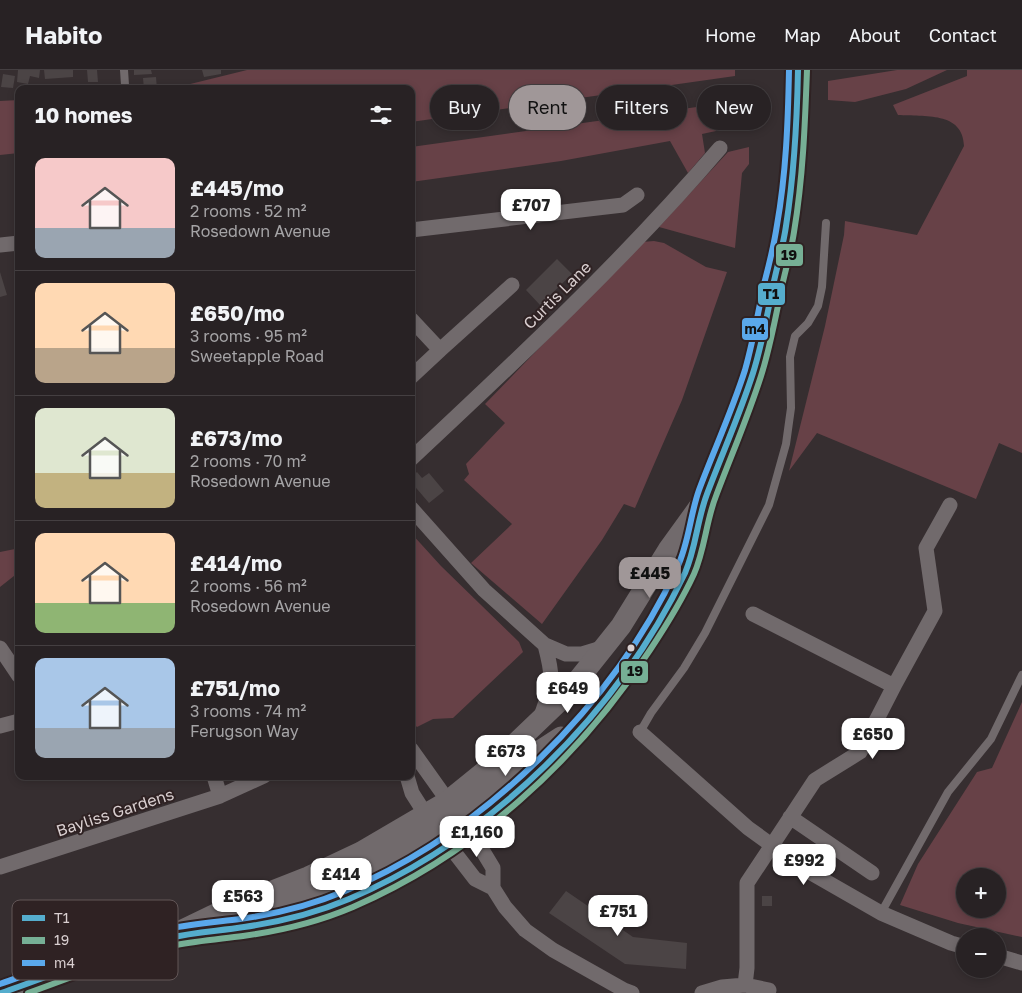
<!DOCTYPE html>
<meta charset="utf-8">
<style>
:root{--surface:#282224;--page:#302a2c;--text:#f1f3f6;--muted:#a5a4a6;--line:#443f41;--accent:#a09798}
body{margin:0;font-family:"Golos Text",sans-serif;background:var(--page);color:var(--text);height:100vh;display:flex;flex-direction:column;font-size:19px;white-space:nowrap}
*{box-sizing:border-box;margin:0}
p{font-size:16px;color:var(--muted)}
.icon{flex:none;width:28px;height:28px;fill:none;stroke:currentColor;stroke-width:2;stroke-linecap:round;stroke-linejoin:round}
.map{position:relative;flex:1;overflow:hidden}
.details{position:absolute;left:15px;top:15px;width:400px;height:695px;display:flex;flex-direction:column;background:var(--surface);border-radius:10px;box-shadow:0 2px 8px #0003,0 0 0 1px var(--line)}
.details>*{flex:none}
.hud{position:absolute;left:430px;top:15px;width:475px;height:45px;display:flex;gap:10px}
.fabs{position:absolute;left:956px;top:798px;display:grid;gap:10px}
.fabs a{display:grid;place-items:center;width:50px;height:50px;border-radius:50%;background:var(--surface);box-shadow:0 2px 8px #0003,0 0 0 1px var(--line);font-size:25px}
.price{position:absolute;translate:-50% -42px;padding:0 11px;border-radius:10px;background:#fff;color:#222;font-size:16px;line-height:32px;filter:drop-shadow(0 1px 2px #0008)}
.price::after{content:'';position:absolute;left:50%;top:30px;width:15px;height:11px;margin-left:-8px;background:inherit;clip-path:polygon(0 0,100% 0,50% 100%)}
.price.selected{background:var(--accent);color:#111}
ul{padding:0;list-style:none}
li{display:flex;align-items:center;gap:15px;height:125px;padding:0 20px}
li+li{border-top:1px solid var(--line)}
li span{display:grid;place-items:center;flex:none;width:140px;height:100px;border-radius:10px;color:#555}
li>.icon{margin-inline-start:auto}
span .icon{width:60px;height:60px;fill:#fffc;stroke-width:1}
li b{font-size:21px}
h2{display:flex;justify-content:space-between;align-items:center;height:60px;padding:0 20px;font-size:21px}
.tag{padding:0 18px;border-radius:22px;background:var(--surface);box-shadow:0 2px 8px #0003,0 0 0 1px var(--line);font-size:18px;line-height:45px}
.tag.selected{background:var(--accent);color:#111}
header{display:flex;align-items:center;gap:30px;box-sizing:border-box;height:70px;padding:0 25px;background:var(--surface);border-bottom:1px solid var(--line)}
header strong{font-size:24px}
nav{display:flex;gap:28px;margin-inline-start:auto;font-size:18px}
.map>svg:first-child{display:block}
.green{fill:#674147;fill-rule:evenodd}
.building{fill:#4b4445}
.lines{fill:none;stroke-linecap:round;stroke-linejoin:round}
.lane{stroke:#716a6c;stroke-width:8}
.street{stroke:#716a6c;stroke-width:15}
.secondary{stroke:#716a6c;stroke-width:21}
.bus-1-casing{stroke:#2f2223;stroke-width:10}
.bus-2-casing{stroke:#2f2223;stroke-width:10}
.bus-3-casing{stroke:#2f2223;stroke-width:10}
.bus-1{stroke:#55adcd;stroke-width:6}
.bus-2{stroke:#76af95;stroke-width:6}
.bus-3{stroke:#5aa8eb;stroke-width:6}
.bus-dot{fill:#d9cfd0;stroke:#2f2223;stroke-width:2}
.labels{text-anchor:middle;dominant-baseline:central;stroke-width:4;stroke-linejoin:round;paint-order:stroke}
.street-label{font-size:16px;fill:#d9cfd0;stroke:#2f2223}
.key{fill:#2f2223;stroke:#625657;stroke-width:1}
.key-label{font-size:14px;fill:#d9cfd0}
.line-badge{stroke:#2f2223;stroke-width:2}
.pale-badge-label{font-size:14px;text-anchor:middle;font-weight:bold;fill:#111}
</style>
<header>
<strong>Habito</strong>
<nav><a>Home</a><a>Map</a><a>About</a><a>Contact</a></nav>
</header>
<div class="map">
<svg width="1022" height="923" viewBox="0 0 1022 923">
<rect width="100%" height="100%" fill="#362e30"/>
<path class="green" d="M 247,0 L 735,0 L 735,6 L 411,52 L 411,19 L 170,19 Z
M 897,0 L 947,0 L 906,19 L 855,32 L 828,30 L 828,11 Z
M 967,0 L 1022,0 L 1022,383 L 999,373 L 976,429 L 817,363 L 789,401 L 825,256 L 844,165 L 845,151 L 917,165 L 964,76 C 963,41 924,47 898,45 L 893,35 L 967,6 Z
M 19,30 L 19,83 L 0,85 L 0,31 Z
M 711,35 L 716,61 L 702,64 L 705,83 L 688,103 L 670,71 L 561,91 L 411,112 L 411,77 Z
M 749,77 L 749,94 L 742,103 L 735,178 L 659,157 L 728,82 Z
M 654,171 L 664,173 L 706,197 L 727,202 L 682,330 L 635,438 L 624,434 L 602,470 L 542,554 L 471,493 L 512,454 L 464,410 L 469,404 L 466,394 L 505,353 L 485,334 L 642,172 Z
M 411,463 L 441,496 L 519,572 L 523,582 L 453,648 L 433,649 L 417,657 L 411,651 Z
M 19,477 L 19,502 L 0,517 L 0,482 L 15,479 Z
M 1022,632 L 1022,867 L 958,853 L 900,835 L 918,794 L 977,702 L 992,698 ZM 965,806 L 998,806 L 998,839 L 965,839 Z"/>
<path class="building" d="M 18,0 L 40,0 L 39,8 L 30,6 L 28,14 L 17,12 Z
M 44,0 L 73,0 L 73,7 L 45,9 Z
M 87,0 L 97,0 L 98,12 L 88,12 Z
M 134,0 L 151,0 L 152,4 L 134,5 Z
M 202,0 L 221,0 L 221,4 L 204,7 Z
M 3,4 L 15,6 L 13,18 L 1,17 Z
M 156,7 L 157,19 L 144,19 L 143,8 Z
M 557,189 L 572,204 L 540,235 L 526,220 Z
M 0,202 L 7,225 L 0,227 Z
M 417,402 L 422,408 L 429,403 L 444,421 L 429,433 L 411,412 L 411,407 Z
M 566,821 L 633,867 L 687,873 L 686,899 L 625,894 L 549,843 Z
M 762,826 L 772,826 L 772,836 L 762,836 Z"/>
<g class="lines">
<path class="lane" d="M 124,0 L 125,15
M 640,662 L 651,643 L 684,598 L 705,563 L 769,435 L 786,374 L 791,338 L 790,287 L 795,266 L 808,253 L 818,236 L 822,217 L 826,153
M 881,843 L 948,722 L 991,669 L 1022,605"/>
<path class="street" d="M 411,160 L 623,135 L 637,125
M 0,175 L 19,173
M 411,249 L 440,280 L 411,307
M 440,280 L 512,215
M 411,389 C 518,289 625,189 720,78
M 411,438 L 484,520 L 545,575 L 566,584 L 582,584 L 605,577
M 753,544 L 894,616
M 0,578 L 19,606
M 541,646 C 553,613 554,609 545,575
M 0,656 L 19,651
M 640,662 L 748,758 L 806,800 L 881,843 L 951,873 L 965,877
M 411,679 L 448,731
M 407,706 L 412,723 L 426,745
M 220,726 L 264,706
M 790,747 L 872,803
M 470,760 L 493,798 L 493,818
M 448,774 L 475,809 L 493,818 L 505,837 L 525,860 L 553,880 L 624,920 L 632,923
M 0,797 L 220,726 L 214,706
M 998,886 L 1022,893
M 745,915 L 747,898 L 747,813 L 815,710 L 860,682 L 894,616 L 935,541 L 926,478 L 950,435
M 702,923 L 722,917 L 745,915 L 769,920"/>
<path class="secondary" d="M 434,744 L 457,742 L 491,718 L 524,691 L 561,667
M 275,834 L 313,823 L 350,807 L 436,758 L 470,760
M 166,868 L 253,856 L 312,842 L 350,828 L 390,809 L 470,760 L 496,739 L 563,677 L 612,622 L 651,565 L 686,500 L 690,488 L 705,428 L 731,367 L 753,303 L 766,252 L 787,151 L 794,88 L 798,0
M 1,923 L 166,868 L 224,840 L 308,807 L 361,782 L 448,731 L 496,692 L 566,625 L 621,556 L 668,480 L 699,437"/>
<g class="bus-1-casing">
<path id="bus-1" d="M 1,923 C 56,904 112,880 169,868 C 194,862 219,861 244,857 C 279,852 316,843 349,829 C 492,768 618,643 685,503 C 696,478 697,450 707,424 C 722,384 740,344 753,303 C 762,275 767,245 773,216 C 777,196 783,177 786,156 C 794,105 797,52 798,0"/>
</g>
<g class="bus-2-casing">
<path id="bus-2" d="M 28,923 C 76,906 125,885 176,875 C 198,871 220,869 243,866 C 280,861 318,852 353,837 C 475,784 577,691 650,580 C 666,556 682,530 694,504 C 705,479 706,451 716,426 C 731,386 748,347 761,306 C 770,278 775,250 781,221 C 785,201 791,182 794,162 C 803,108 805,54 807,0"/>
</g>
<g class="bus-3-casing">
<path id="bus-3" d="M 0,914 C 55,895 110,872 167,859 C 191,854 216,852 240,849 C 276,844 312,835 345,821 C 484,763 614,634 677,498 C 689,473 690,445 699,420 C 714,380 732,341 745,300 C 753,272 758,243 764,214 C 769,195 774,175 777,155 C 786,104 788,52 789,0"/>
</g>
<use href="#bus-1" class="bus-1"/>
<use href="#bus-2" class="bus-2"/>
<use href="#bus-3" class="bus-3"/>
</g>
<circle class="bus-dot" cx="631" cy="578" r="4.5"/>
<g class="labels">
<g class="street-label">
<text transform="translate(557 225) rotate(-45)">Curtis Lane</text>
<text transform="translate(115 742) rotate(-18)">Bayliss Gardens</text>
</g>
</g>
<rect x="12" y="830" width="166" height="80" rx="8" class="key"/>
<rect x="22" y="845" width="23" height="6" fill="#55adcd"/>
<rect x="22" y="867" width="23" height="7" fill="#76af95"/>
<rect x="22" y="890" width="23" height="6" fill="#5aa8eb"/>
<g class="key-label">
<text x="54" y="853">T1</text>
<text x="54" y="875">19</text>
<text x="54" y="898">m4</text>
</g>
<g class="line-badge">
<rect x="775" y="173" width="29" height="24" rx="5" fill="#76af95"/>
<rect x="757" y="212" width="29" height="24" rx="5" fill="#55adcd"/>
<rect x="741" y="247" width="28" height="24" rx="5" fill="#5aa8eb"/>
<rect x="620" y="590" width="29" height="24" rx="5" fill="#76af95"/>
</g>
<g class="pale-badge-label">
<text x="789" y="190">19</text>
<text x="771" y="229">T1</text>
<text x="755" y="264">m4</text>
<text x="635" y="606">19</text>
</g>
</svg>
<div class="fabs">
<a>+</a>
<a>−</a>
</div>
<b class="price" style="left:531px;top:161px">£707</b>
<b class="price selected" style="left:650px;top:529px">£445</b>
<b class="price" style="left:568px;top:644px">£649</b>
<b class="price" style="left:873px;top:690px">£650</b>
<b class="price" style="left:506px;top:707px">£673</b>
<b class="price" style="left:477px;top:788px">£1,160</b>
<b class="price" style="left:804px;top:816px">£992</b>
<b class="price" style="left:341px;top:830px">£414</b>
<b class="price" style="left:243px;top:852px">£563</b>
<b class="price" style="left:618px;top:867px">£751</b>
<div class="hud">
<a class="tag">Buy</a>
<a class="tag selected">Rent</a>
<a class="tag">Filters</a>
<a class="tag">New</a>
</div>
<section class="details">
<h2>10 homes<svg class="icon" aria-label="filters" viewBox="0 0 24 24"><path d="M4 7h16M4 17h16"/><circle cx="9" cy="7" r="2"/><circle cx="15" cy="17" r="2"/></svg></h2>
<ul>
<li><span style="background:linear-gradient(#f6c9c9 70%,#9aa5b1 0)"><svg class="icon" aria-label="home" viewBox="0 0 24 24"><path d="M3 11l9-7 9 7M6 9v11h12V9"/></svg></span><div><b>£445/mo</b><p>2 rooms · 52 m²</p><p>Rosedown Avenue</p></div></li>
<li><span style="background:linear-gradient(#ffd9b3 65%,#b9a48a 0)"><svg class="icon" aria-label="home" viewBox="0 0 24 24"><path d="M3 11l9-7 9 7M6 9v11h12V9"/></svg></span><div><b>£650/mo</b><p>3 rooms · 95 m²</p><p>Sweetapple Road</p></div></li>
<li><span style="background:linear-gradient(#dfe7d0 65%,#c2b280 0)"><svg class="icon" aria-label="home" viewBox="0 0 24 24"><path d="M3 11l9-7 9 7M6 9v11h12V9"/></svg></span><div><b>£673/mo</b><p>2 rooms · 70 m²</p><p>Rosedown Avenue</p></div></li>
<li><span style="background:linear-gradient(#ffd9b3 70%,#8fb573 0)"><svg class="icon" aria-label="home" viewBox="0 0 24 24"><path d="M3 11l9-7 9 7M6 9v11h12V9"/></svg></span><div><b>£414/mo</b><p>2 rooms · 56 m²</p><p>Rosedown Avenue</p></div></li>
<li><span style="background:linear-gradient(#a9c7e8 70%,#9aa5b1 0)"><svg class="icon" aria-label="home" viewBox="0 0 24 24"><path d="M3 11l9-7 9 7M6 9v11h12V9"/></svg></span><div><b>£751/mo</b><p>3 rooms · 74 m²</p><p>Ferugson Way</p></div></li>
</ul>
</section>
</div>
